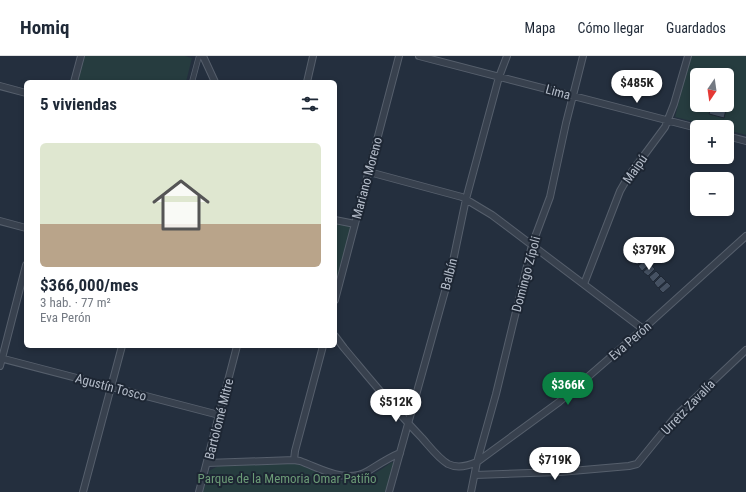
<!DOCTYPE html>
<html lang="es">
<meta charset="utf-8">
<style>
:root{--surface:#fff;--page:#f2f2f3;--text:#1f2937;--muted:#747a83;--line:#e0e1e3;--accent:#0b8043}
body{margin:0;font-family:"Roboto Condensed",sans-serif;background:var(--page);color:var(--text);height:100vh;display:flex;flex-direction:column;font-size:15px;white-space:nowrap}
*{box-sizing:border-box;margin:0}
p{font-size:13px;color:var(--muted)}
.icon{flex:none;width:22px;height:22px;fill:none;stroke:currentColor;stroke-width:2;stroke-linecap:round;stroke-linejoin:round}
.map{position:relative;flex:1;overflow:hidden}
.panel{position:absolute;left:24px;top:24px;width:313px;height:268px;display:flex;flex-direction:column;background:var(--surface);border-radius:6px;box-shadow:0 2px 6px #0003}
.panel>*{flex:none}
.needle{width:26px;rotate:193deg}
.controls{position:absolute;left:690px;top:12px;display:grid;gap:8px}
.controls a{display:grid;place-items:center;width:44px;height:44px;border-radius:6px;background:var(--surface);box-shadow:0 2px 6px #0003;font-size:20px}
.price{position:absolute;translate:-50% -34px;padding:0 9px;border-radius:14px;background:#fff;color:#222;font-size:13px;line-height:26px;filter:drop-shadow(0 1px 2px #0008)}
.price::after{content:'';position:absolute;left:50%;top:24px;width:12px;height:9px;margin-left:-6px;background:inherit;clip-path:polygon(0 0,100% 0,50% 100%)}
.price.active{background:var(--accent);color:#fff}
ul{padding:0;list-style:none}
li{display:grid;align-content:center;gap:8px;height:212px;padding:0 16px}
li+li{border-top:1px solid var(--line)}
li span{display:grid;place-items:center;height:124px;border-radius:6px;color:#555}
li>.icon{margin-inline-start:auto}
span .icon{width:72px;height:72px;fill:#fffc;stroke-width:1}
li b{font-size:17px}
h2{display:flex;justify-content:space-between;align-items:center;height:48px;padding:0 16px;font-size:17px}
header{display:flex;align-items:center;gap:24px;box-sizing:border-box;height:56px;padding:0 20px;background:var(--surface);border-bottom:1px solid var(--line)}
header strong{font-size:19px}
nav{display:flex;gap:22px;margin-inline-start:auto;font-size:14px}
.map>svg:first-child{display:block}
.green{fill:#263c3f;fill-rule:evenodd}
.building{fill:#455162;stroke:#1f2835}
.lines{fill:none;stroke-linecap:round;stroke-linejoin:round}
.pedestrian-casing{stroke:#565f6c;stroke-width:6}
.minor-casing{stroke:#565f6c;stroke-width:8}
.pedestrian{stroke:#38414e;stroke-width:4.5}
.minor{stroke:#38414e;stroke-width:6}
.labels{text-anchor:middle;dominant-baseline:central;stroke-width:4;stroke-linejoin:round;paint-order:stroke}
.street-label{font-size:13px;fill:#b4bcc9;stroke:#1d2633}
.park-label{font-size:13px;fill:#6b9a76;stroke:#1d2633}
</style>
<header>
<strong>Homiq</strong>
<nav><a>Mapa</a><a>Cómo llegar</a><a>Guardados</a></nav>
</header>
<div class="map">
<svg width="746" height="436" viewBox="0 0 746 436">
<rect width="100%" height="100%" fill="#242f3e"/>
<path class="green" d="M 84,0 L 185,0 L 192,2 L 186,26 L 77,26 Z
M 690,0 L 746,0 L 746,79 L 727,74 L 727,71 L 715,71 L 675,61 ZM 697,19 L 727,19 L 727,49 L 697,49 Z
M 335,164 L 355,168 L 335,244 Z
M 392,406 L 393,407 L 393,410 L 386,436 L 203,436 L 209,415 L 218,410 L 245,409 L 287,407 L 297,408 L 338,424 C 359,430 376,417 392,406 Z"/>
<path class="building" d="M 727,36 L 730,37 L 724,62 L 709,58 L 712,49 L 727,49 Z
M 641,198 L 645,202 L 637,209 L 633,204 Z
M 646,203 L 650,208 L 642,215 L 638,210 Z
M 651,209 L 655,213 L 648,220 L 643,216 Z
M 656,215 L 660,219 L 653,226 L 649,221 Z
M 661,220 L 666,225 L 658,232 L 654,227 Z
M 667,226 L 671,230 L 663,237 L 659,233 Z"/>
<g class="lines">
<g class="pedestrian-casing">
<path id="pedestrian" d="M 192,26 L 199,0"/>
</g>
<g class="minor-casing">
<path id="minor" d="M 203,0 L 215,26
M 419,0 L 697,72
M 74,26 L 81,0
M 307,26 L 313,0
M 0,30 L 26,37
M 727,80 L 746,85
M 369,116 L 462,141 L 492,159 L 643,273
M 335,164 L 355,168
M 0,165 L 26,172
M 584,228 L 620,135 L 628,121 L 665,71 L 674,48 L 688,0
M 335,244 L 399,0
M 335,280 L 344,292 C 370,323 395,354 422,382 C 430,391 438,402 448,408 C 458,413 468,410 477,406 L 559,346 L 643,273 L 746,180
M 0,302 L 219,359
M 0,310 L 26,209
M 294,404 L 295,395 L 323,290
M 207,407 L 294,404 L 300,405 C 322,413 346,428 368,415 C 378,409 388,402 400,397
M 475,419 L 560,416 L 629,410 L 637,408 L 676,360 L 746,294
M 83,436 L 122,290
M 199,436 L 237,290
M 389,436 L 452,210 L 466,143 L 499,21 L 507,0
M 471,436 L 477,406 L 496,338 L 527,210 L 532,189 L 550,141 L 566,67 L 583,0"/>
</g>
<use href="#pedestrian" class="pedestrian"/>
<use href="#minor" class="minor"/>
</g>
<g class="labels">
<g class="street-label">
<text transform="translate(558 36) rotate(15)">Lima</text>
<text transform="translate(635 113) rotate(-55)">Maipú</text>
<text transform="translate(367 122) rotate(-75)">Mariano Moreno</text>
<text transform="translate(449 218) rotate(-75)">Balbín</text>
<text transform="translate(526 218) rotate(-75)">Domingo Zípoli</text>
<text transform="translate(630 285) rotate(-41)">Eva Perón</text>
<text transform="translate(111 331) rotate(15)">Agustín Tosco</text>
<text transform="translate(688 351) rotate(-46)">Urretz Zavalía</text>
<text transform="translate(219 363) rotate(-76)">Bartolomé Mitre</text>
</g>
<g class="park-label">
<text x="287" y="422">Parque de la Memoria Omar Patiño</text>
</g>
</g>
</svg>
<div class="controls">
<a><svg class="needle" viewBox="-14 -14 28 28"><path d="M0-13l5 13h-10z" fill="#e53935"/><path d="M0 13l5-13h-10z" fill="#747a83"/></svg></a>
<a>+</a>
<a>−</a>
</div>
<b class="price" style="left:637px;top:48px">$485K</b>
<b class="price" style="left:649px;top:215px">$379K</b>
<b class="price active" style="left:568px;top:350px">$366K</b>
<b class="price" style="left:396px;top:367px">$512K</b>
<b class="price" style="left:555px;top:425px">$719K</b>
<section class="panel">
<h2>5 viviendas<svg class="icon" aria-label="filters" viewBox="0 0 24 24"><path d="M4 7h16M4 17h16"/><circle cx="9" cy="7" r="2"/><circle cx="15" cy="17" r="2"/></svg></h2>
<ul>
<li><span style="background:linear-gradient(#dfe7d0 65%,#b9a48a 0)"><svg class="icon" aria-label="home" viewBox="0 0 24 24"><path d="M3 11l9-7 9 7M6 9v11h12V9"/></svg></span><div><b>$366,000/mes</b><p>3 hab. · 77 m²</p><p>Eva Perón</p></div></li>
</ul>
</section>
</div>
